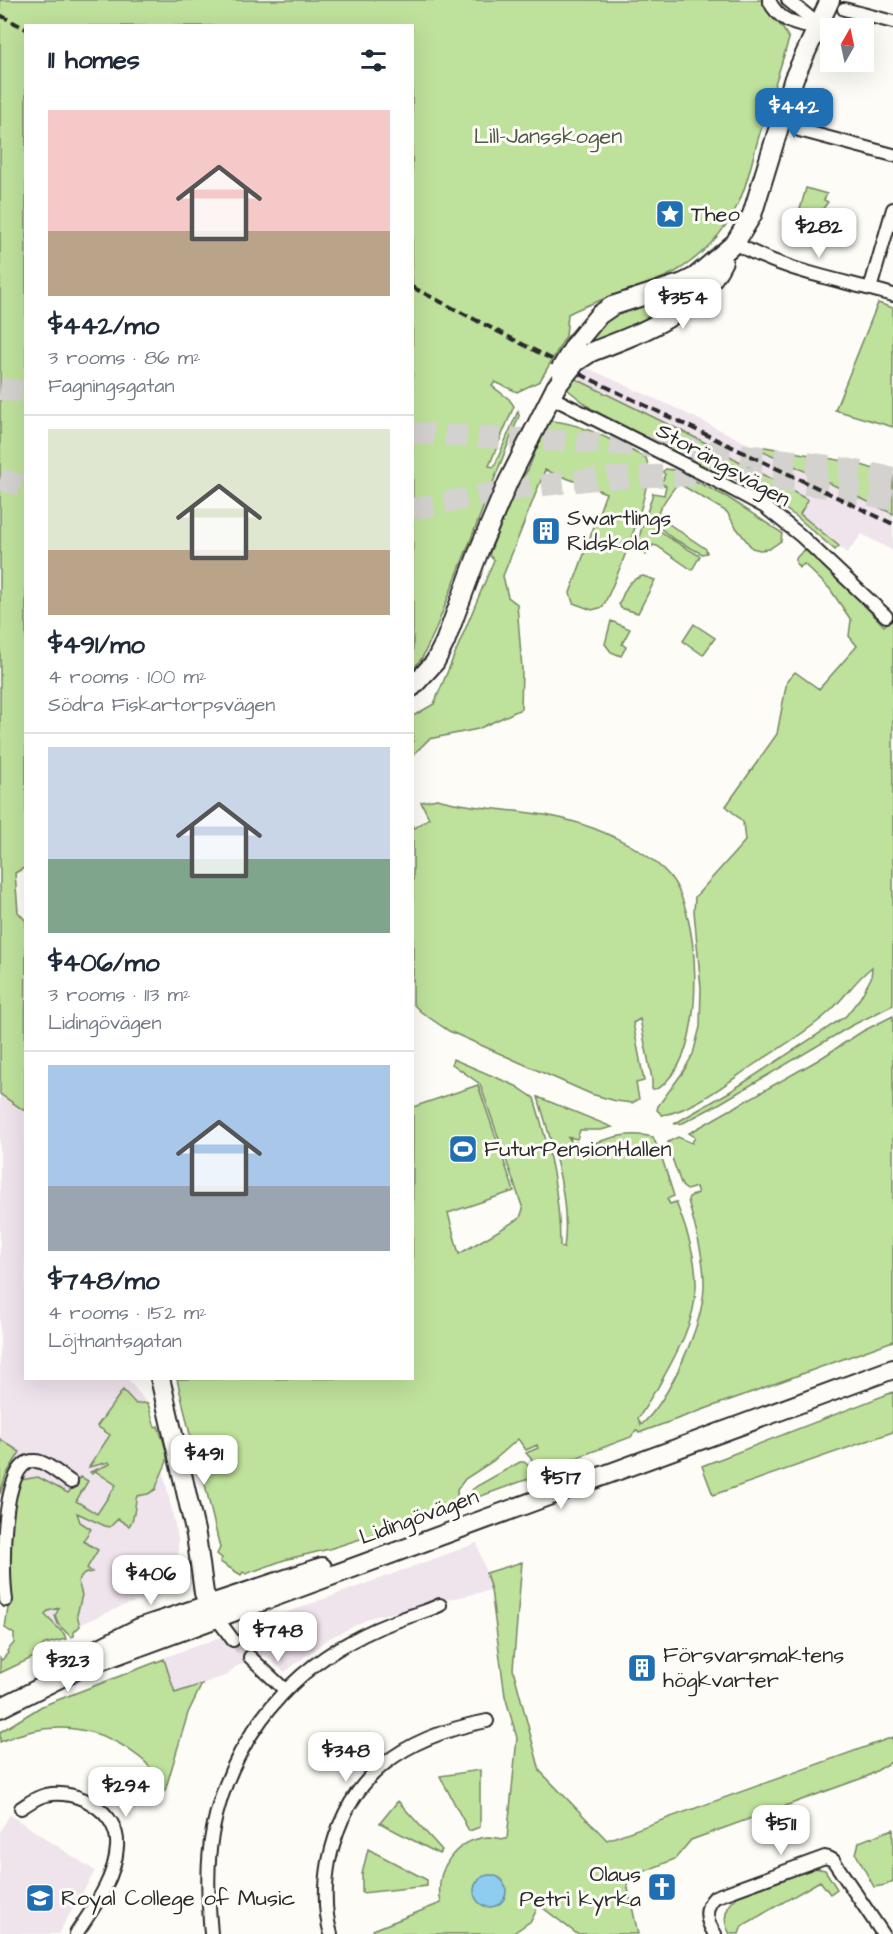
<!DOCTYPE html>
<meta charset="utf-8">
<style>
:root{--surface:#fff;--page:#f6f6f7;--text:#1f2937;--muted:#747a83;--line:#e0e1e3;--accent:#1f6fb2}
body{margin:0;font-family:"Architects Daughter",sans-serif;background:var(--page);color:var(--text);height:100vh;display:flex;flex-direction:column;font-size:22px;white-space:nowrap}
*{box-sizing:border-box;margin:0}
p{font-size:20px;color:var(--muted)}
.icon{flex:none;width:33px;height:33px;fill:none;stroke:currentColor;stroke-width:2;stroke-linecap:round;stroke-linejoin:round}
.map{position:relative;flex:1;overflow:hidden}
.drawer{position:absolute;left:24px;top:24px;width:390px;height:1356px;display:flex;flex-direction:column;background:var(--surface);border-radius:0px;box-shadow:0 6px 24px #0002}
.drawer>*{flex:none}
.needle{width:39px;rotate:9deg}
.tools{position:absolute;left:820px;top:18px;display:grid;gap:12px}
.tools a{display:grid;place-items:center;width:54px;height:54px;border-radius:0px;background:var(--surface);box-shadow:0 6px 24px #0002;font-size:30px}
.price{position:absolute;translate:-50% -51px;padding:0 14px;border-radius:12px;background:#fff;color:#222;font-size:20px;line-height:39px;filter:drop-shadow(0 2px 3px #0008)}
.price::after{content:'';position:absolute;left:50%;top:36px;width:18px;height:14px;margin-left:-9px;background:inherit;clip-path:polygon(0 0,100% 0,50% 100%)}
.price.selected{background:var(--accent);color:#fff}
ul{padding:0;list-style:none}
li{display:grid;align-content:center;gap:12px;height:318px;padding:0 24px}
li+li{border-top:2px solid var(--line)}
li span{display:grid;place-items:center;height:186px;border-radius:0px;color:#555}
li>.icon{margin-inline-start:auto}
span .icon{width:108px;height:108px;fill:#fffc;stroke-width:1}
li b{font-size:26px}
h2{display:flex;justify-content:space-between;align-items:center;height:72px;padding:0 24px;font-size:26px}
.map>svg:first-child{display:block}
.built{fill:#efe3ec}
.green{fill:#bee19b;stroke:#748663;stroke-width:1.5}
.water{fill:#8fcdf0;stroke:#678ca1;stroke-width:1.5}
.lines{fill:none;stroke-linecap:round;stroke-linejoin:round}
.street-tunnel{stroke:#d3d2ce;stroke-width:12;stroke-dasharray:12 6;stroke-linecap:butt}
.highway-tunnel{stroke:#d3d2ce;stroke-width:22;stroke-dasharray:22 11;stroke-linecap:butt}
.street-casing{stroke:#2b2b2b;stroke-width:16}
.secondary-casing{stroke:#2b2b2b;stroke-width:22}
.street{stroke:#fdfcf7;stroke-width:12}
.secondary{stroke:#fdfcf7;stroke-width:18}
.rail{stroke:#2b2b2b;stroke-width:4;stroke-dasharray:9 4.5;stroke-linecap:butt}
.secondary-bridge-casing{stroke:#2b2b2b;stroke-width:22;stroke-linecap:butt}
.secondary-bridge{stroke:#fdfcf7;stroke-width:18}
.labels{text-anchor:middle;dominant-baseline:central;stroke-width:6;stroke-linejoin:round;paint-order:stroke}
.park-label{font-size:22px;fill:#505847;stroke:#fdfcf7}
.poi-label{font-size:22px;fill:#2b2b2b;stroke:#fdfcf7;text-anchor:start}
.street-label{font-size:22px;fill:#2b2b2b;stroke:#fdfcf7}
</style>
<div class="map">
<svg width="893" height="1934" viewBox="0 0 893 1934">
<rect width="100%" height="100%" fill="#fdfcf7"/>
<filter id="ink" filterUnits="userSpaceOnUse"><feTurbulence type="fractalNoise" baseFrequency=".0167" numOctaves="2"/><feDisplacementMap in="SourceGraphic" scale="12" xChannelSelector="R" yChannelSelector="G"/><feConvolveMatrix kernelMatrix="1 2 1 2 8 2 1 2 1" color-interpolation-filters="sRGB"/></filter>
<g filter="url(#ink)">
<path class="built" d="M 581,365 L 673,407 L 893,514 L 893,551 L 862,534 L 847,553 L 800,514 L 808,500 L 712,446 L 572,377 Z
M 0,1094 L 25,1111 L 26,1378 L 128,1379 L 149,1406 L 178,1539 L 179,1587 L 120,1607 L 70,1629 L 65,1636 L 58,1634 L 16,1606 L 0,1601 Z
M 477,1543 L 491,1590 L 372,1617 L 326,1640 L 285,1672 L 264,1655 L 235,1667 L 228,1675 L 175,1693 L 163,1658 Z
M 10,1815 L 95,1871 L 58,1934 L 0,1934 L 0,1831 Z"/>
<path class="green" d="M 0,0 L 763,0 C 769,16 783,24 789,39 C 779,72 769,104 759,136 C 752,159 748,185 737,206 C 725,232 700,258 675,272 C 641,290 602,296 568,314 L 566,336 L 540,381 L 517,392 L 495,382 L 492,386 L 509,399 L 514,406 L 489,466 L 494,467 L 518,411 L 519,416 L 435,631 L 422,658 L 413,669 L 412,26 L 26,26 L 26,867 L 15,873 L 18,912 L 26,921 L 25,1111 L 0,1094 Z
M 806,188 L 827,194 L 824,200 L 828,202 L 822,210 L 809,210 L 803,219 L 797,220 Z
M 828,212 L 851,219 L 847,234 L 831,229 L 831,226 L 822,223 L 823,216 Z
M 701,281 L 675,309 L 587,349 L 581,329 L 594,318 Z
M 878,303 L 893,308 L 893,427 L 835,410 Z
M 572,377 L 712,446 L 808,500 L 800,514 L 839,546 L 835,550 L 797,517 L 767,497 L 719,470 L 714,474 L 597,413 L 568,390 L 568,386 Z
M 551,421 C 584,423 616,443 646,458 C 657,484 616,579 603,607 L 592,610 L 573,603 L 570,593 L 606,493 L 545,470 L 503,576 L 508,597 L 517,604 L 522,669 L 521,709 L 478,729 L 429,739 L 413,755 L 413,716 L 434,704 L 494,560 L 489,555 L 515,487 L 528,470 L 545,427 Z
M 765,447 L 855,463 L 893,475 L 893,514 L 757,448 Z
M 666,469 L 674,470 L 727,497 L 782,533 L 781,541 L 769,549 L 760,550 L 752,548 L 735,526 L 727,512 L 678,483 C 672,491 659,507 657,516 L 706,549 L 707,553 L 702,554 L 672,538 L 646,516 L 653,493 L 664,495 L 666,486 L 660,483 L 659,481 L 663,480 L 665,474 L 662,472 Z
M 646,519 L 669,538 L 700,556 L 692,570 L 657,546 L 653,545 L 646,555 C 635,547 640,529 646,519 Z
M 803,551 L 808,551 L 853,593 L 884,626 L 891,620 L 893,621 L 893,1005 L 851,1026 L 717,1105 L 683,1123 L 674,1124 L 731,1091 L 846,1016 L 860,998 L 871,978 L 872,967 C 854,981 844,999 828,1013 C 806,1033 779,1048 755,1064 C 729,1081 693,1111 662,1115 L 657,1110 L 658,1106 L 683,1072 L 693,1054 L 700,1027 L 701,988 L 694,911 L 695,897 L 745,841 L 743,822 L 726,806 L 777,734 L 787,681 L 795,672 L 819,689 L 857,646 L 849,636 L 851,620 L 830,589 L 804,564 L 799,568 L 796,563 L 796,558 Z
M 643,576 L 655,580 L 638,613 L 621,608 L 619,604 C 626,589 626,581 643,576 Z
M 611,621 L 630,629 L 622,644 L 626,647 L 621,656 L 611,652 L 605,644 Z
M 694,624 L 715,638 L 703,655 L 683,641 Z
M 437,799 C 473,809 509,809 545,815 C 586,822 638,843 667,873 C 702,909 705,1041 670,1077 C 665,1083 660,1090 652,1089 L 652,1079 L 640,1019 L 633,1023 L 644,1081 L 636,1083 L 639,1099 L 632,1103 L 616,1101 L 591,1094 L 449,1031 L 421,1012 L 413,1004 L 413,826 L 415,828 L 429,818 L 421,802 Z
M 893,1016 L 893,1341 L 644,1431 L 639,1433 L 636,1430 L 631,1437 L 565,1462 L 545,1474 L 526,1453 L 538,1448 L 537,1445 L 526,1450 L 518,1439 L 493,1461 L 465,1479 L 457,1490 L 458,1505 L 376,1534 L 329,1549 L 284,1560 L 246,1574 L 243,1572 L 241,1575 L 220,1562 L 222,1558 L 217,1554 L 220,1548 L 203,1476 L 207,1470 L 203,1453 L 193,1447 L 177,1379 L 412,1378 L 413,1107 L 478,1085 L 514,1191 L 448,1213 L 459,1254 L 520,1218 L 523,1209 L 480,1084 L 452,1064 L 453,1059 L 516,1086 L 534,1098 C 549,1147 560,1194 560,1246 L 564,1248 C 571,1198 552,1145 538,1097 L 612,1127 L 601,1130 L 580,1130 L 577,1139 L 567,1137 L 571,1140 L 569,1144 L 576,1142 L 579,1147 C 607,1141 623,1130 653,1137 L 661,1155 L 674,1196 L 667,1199 L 670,1204 L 676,1202 C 686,1228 697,1259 696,1287 C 695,1324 674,1358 657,1389 C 650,1396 646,1409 638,1418 L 641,1425 C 669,1401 703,1324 704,1287 C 705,1258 695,1228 688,1200 L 689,1197 L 698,1193 L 696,1187 L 687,1190 L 682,1186 L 668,1147 L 668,1142 L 678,1137 L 692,1143 L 695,1137 L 689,1133 L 691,1132 L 818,1060 L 863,1031 Z
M 123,1390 L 136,1404 L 143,1403 L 148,1404 L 154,1424 L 155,1427 L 158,1426 C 161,1435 168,1451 167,1460 C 166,1467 158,1478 156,1489 L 148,1494 L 137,1496 C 134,1505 136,1518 129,1526 L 118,1519 L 110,1527 L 105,1526 L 77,1513 L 80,1522 L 91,1529 L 83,1541 L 98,1550 L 87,1568 L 92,1572 L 84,1574 L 78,1581 L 82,1595 L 77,1615 L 80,1626 L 74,1632 L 74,1636 L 71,1637 L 58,1624 L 55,1616 L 59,1608 L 48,1611 L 45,1615 L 64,1634 L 66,1639 L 45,1644 L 34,1653 L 36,1656 L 0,1673 L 0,1658 L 2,1660 L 8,1653 L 7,1651 L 14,1643 L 14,1634 L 5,1628 L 9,1601 L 7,1582 L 15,1481 L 38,1477 L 68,1493 L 81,1477 L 88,1481 L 76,1501 L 97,1514 L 116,1485 L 95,1471 L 92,1474 L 90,1472 L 110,1464 L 109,1462 L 89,1467 L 110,1435 L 97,1426 Z
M 893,1392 L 893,1432 L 713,1495 L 702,1466 Z
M 0,1439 L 20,1452 L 6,1475 L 0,1494 Z
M 520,1462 L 524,1462 L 533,1469 L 533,1476 L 531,1478 L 470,1500 L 472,1490 L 477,1486 Z
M 522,1562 L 513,1669 L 540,1771 L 607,1840 L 893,1737 L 893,1761 L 868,1776 L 691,1840 L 675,1859 L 626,1879 L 638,1934 L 577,1934 L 539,1905 L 531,1921 L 512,1934 L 375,1934 L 373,1930 L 441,1903 C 434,1871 454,1840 488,1837 C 494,1837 501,1839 507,1839 L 517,1738 L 505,1696 L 491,1590 L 486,1573 Z
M 164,1659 L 175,1693 L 202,1684 L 188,1713 L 165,1791 C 159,1782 154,1772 147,1764 C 141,1757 132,1752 125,1747 C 85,1723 42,1723 0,1742 L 0,1732 L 42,1706 Z
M 480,1770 L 480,1827 L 469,1831 L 440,1776 Z
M 398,1801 L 442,1850 L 439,1854 L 380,1823 Z
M 893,1829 L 893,1881 L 886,1885 L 874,1887 L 856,1854 L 859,1842 Z
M 368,1849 L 427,1880 L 427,1886 L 362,1893 L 362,1874 Z
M 815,1868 L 825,1870 L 837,1889 L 830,1894 L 820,1881 L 742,1926 L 739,1934 L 730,1934 C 721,1919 725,1907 738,1896 Z"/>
<path class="water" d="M474 1891a16 16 0 1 1 32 0a16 16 0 1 1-32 0Z"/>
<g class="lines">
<path class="street-tunnel" d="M 233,1640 L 250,1657"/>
<path class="highway-tunnel" d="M 0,389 L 26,392
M 412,433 C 573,443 735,445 893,478
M 0,479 L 26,487
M 412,509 C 459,500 505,490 552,484 C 665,469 782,474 893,500"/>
<g class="street-casing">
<path id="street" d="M 769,0 C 777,19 796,27 816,27
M 788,0 L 809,17 L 816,27
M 844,9 L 893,22
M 799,130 L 893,155
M 735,243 C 783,271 841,280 893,295
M 870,289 L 893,209
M 551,397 L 715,480 L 765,507 L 800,535 L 886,616
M 6,1600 C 2,1574 0,1458 35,1461 C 46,1461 61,1476 71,1482
M 216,1617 L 233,1640
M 250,1657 L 285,1690
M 21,1808 C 29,1803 36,1797 46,1795 C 77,1788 120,1812 117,1847 C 115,1880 93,1908 76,1934
M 211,1934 C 208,1899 206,1864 213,1829 C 229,1749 280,1679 352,1641 C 368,1632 384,1625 402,1619 C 415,1614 428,1611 440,1605
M 331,1934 C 324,1911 325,1884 329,1861 C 347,1774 404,1737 487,1721
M 715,1934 C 706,1921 703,1909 715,1897 L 825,1857 L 833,1860 L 883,1934"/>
</g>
<g class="secondary-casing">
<path id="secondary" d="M 576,343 L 599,315 L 612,306 L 683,283 L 695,277 L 735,243 L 752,215 L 794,78 L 830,0
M 591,352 C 641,333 698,313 723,261
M 412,687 L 435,662 L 445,642 L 480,548 L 508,482 L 556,387
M 160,1378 L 196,1535 L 204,1593 L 215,1616
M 92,1652 L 139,1628 L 322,1567
M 0,1708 L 74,1671 L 108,1658 L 893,1369"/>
</g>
<use href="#street" class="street"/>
<use href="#secondary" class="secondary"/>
<path class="rail" d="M 0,15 L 26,29
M 412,287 L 590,379 L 893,524"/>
<g class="secondary-bridge-casing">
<path id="secondary-bridge" d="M 560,370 L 576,343
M 556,387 L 576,362 L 591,352"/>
</g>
<use href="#secondary-bridge" class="secondary-bridge"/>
</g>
</g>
<defs>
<g id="sight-square" transform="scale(1.5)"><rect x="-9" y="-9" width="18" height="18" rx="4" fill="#1f6fb2" stroke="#fdfcf7"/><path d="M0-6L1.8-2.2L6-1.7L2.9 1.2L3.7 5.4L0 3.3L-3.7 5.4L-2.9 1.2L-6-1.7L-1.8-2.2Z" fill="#fff"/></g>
<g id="building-square" transform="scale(1.5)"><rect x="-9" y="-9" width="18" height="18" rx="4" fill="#1f6fb2" stroke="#fdfcf7"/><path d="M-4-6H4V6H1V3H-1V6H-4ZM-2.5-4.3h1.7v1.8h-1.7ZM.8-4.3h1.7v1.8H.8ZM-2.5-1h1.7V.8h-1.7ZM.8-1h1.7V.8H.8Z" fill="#fff"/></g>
<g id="stadium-square" transform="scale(1.5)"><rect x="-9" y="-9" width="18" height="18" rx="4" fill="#1f6fb2" stroke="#fdfcf7"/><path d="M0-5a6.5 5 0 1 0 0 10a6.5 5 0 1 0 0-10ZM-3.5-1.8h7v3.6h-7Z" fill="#fff"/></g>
<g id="church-square" transform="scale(1.5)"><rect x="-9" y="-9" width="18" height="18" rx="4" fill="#1f6fb2" stroke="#fdfcf7"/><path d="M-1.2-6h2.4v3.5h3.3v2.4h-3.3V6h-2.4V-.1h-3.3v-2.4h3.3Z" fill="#fff"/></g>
<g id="university-square" transform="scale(1.5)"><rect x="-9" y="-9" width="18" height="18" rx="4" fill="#1f6fb2" stroke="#fdfcf7"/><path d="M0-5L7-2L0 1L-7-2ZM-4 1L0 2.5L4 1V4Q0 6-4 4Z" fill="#fff"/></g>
</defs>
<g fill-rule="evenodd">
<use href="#sight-square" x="670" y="214"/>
<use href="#building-square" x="546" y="531"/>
<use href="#stadium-square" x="463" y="1149"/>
<use href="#building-square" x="642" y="1668"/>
<use href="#church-square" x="662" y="1887"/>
<use href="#university-square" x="40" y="1898"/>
</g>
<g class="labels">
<g class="park-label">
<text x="548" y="136">Lill-Jansskogen</text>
</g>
<g class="poi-label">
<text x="691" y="214">Theo</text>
<text x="567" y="518">Swartlings<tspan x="567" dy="25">Ridskola</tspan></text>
<text x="484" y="1149">FuturPensionHallen</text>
<text x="663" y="1655">Försvarsmaktens<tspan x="663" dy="25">högkvarter</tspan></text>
<text x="641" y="1874" text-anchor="end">Olaus<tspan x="641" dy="25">Petri kyrka</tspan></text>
<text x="61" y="1898">Royal College of Music</text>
</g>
<g class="street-label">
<text transform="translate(723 465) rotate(29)">Storängsvägen</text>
<text transform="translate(419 1517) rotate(-20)">Lidingövägen</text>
</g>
</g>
</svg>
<div class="tools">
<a><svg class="needle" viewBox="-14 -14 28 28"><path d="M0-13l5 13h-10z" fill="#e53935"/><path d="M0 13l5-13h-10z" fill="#747a83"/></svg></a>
</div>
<b class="price selected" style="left:794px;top:139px">$442</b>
<b class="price" style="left:819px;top:259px">$282</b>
<b class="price" style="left:683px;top:330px">$354</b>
<b class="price" style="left:204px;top:1486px">$491</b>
<b class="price" style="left:561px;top:1510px">$517</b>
<b class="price" style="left:151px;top:1606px">$406</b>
<b class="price" style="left:278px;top:1663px">$748</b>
<b class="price" style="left:68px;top:1693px">$323</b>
<b class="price" style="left:346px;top:1783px">$348</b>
<b class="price" style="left:126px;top:1818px">$294</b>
<b class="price" style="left:781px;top:1856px">$511</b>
<section class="drawer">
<h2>11 homes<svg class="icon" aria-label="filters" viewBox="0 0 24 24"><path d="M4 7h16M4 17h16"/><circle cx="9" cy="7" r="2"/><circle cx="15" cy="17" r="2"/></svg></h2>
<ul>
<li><span style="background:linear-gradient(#f6c9c9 65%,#b9a48a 0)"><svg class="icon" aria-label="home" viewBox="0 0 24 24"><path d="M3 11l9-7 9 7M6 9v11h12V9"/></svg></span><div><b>$442/mo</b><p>3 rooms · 86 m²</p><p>Fagningsgatan</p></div></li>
<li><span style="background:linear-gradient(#dfe7d0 65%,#b9a48a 0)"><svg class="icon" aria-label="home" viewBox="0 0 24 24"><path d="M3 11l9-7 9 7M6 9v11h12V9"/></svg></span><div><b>$491/mo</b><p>4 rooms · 100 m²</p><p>Södra Fiskartorpsvägen</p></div></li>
<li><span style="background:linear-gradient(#c9d6e8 60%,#7fa58c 0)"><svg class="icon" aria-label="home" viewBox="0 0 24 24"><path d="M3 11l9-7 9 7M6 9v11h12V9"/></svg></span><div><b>$406/mo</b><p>3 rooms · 113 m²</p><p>Lidingövägen</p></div></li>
<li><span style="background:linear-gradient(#a9c7e8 65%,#9aa5b1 0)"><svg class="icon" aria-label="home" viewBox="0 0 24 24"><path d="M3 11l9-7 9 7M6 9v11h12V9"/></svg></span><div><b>$748/mo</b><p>4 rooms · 152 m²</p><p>Löjtnantsgatan</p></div></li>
</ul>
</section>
</div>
